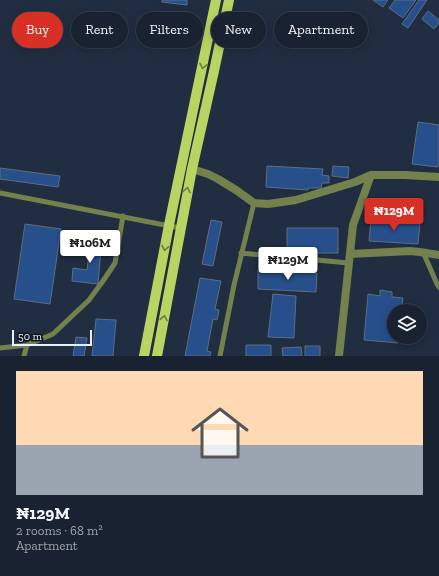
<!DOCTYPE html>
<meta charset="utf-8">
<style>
:root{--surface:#192231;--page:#222a39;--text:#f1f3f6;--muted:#9fa4ab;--line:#373f4d;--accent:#d93025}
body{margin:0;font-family:"Zilla Slab",serif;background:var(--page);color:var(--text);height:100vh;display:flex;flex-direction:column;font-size:15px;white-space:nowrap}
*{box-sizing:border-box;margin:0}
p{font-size:13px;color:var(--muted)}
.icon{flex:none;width:22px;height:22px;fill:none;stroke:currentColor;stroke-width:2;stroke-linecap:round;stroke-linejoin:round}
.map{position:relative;height:356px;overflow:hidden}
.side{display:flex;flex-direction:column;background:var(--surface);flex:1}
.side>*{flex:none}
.banner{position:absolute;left:12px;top:12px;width:415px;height:36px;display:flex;gap:8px}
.buttons{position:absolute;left:387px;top:304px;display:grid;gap:8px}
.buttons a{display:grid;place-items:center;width:40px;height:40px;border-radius:50%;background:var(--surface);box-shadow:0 2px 10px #0003,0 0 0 1px var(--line);font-size:20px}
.scale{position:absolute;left:12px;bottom:10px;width:80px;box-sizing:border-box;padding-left:4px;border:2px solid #e9f1fe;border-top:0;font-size:11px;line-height:14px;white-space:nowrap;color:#e9f1fe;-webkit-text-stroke:3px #10161f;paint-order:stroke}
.price{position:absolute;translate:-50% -34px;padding:0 9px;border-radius:4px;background:#fff;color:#222;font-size:13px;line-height:26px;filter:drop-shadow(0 1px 2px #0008)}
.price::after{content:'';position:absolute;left:50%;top:24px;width:12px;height:9px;margin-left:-6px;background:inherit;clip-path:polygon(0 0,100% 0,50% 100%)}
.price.current{background:var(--accent);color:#fff}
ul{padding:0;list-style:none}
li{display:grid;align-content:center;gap:8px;height:212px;padding:0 16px}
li+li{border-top:1px solid var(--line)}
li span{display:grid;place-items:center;height:124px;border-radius:0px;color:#555}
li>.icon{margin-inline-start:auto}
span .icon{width:72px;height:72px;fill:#fffc;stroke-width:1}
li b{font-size:17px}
.tag{padding:0 14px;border-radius:18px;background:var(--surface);box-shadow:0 2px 10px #0003,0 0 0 1px var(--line);font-size:14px;line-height:36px}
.tag.current{background:var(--accent);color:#fff}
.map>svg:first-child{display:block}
.building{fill:#264f8b;stroke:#5e6d82}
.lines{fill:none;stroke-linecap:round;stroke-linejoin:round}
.service{stroke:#73814c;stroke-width:5}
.minor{stroke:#73814c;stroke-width:8}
.primary{stroke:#b8d462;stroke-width:10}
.oneway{stroke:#6c7e44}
</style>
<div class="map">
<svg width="439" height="356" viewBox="0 0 439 356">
<rect width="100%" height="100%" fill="#212e41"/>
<path class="building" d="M 162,0 L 187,0 L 187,5 L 162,2 Z
M 373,0 L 388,0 L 383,7 Z
M 395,0 L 416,0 L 403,18 L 389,8 Z
M 419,0 L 427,0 L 408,28 L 402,24 Z
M 428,11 L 439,20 L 439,23 L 434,29 L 422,19 Z
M 418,122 L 439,125 L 439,162 L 438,167 L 412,164 Z
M 267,166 L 323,169 L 322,175 L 329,176 L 329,183 L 322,183 L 321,188 L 308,188 L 308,190 L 266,187 Z
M 333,166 L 349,167 L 348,178 L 332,176 Z
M 0,168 L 60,176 L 58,187 L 0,179 Z
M 211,220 L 222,222 L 213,266 L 202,264 Z
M 371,220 L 420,223 L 418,244 L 369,241 Z
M 25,224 L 61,229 L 50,304 L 14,299 Z
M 287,228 L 338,228 L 338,253 L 287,253 Z
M 91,237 L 102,238 L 98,284 L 72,281 L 73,268 L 87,270 Z
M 258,271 L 317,273 L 316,292 L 258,289 Z
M 200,278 L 221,281 L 215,309 L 219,310 L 217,320 L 213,319 L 207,351 L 211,352 L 210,356 L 185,356 Z
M 380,290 L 392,292 L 392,297 L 403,298 L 402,305 L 406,305 L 406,311 L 394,311 L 394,337 L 399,337 L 398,343 L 364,340 L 368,294 L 380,296 Z
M 273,294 L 296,296 L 294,338 L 268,337 Z
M 96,319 L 116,320 L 113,356 L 92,356 Z
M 76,337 L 87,338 L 84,356 L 73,356 Z
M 246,345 L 271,345 L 271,356 L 246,356 Z
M 305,346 L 320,346 L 320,356 L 305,356 Z
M 301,347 L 302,356 L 283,356 L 282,348 Z"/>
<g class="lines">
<path class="service" d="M 0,193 L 180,228
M 423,252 L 437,284 L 439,287
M 241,253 L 349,263
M 0,348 L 27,345 L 53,334 L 89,300 L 103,281 L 115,263 L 123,216
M 24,356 L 27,345
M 220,356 L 234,285 L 254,203"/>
<path class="minor" d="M 192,169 L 208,174 L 218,179 L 236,190 L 254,203 L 268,204 L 296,200 L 355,182 L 371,175 L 405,175 L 439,177
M 350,254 L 410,251 L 420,252 L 439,255
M 339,356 L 353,225 L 371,175"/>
<path class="primary" d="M 144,356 L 169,225 L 216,0
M 157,356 L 192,169 L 214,71 L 229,0"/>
</g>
<defs><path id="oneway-chevron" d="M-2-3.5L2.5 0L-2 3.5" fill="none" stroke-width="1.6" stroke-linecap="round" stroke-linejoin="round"/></defs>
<g class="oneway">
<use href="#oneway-chevron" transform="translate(203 66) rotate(102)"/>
<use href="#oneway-chevron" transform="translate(187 190) rotate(-79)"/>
<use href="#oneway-chevron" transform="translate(165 248) rotate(101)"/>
<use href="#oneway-chevron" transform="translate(164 318) rotate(-80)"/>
</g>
</svg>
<div class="buttons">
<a><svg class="icon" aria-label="layers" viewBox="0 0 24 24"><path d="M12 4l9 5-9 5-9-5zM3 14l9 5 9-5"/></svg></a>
</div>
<div class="scale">50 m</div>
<b class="price current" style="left:394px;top:232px">₦129M</b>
<b class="price" style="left:90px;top:264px">₦106M</b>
<b class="price" style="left:288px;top:281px">₦129M</b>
<div class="banner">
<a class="tag current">Buy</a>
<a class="tag">Rent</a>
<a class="tag">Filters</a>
<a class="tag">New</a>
<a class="tag">Apartment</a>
</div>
</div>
<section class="side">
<ul>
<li><span style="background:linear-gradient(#ffd9b3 60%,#9aa5b1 0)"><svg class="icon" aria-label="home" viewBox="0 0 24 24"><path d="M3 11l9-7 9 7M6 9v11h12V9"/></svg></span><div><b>₦129M</b><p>2 rooms · 68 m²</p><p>Apartment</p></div></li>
</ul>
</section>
